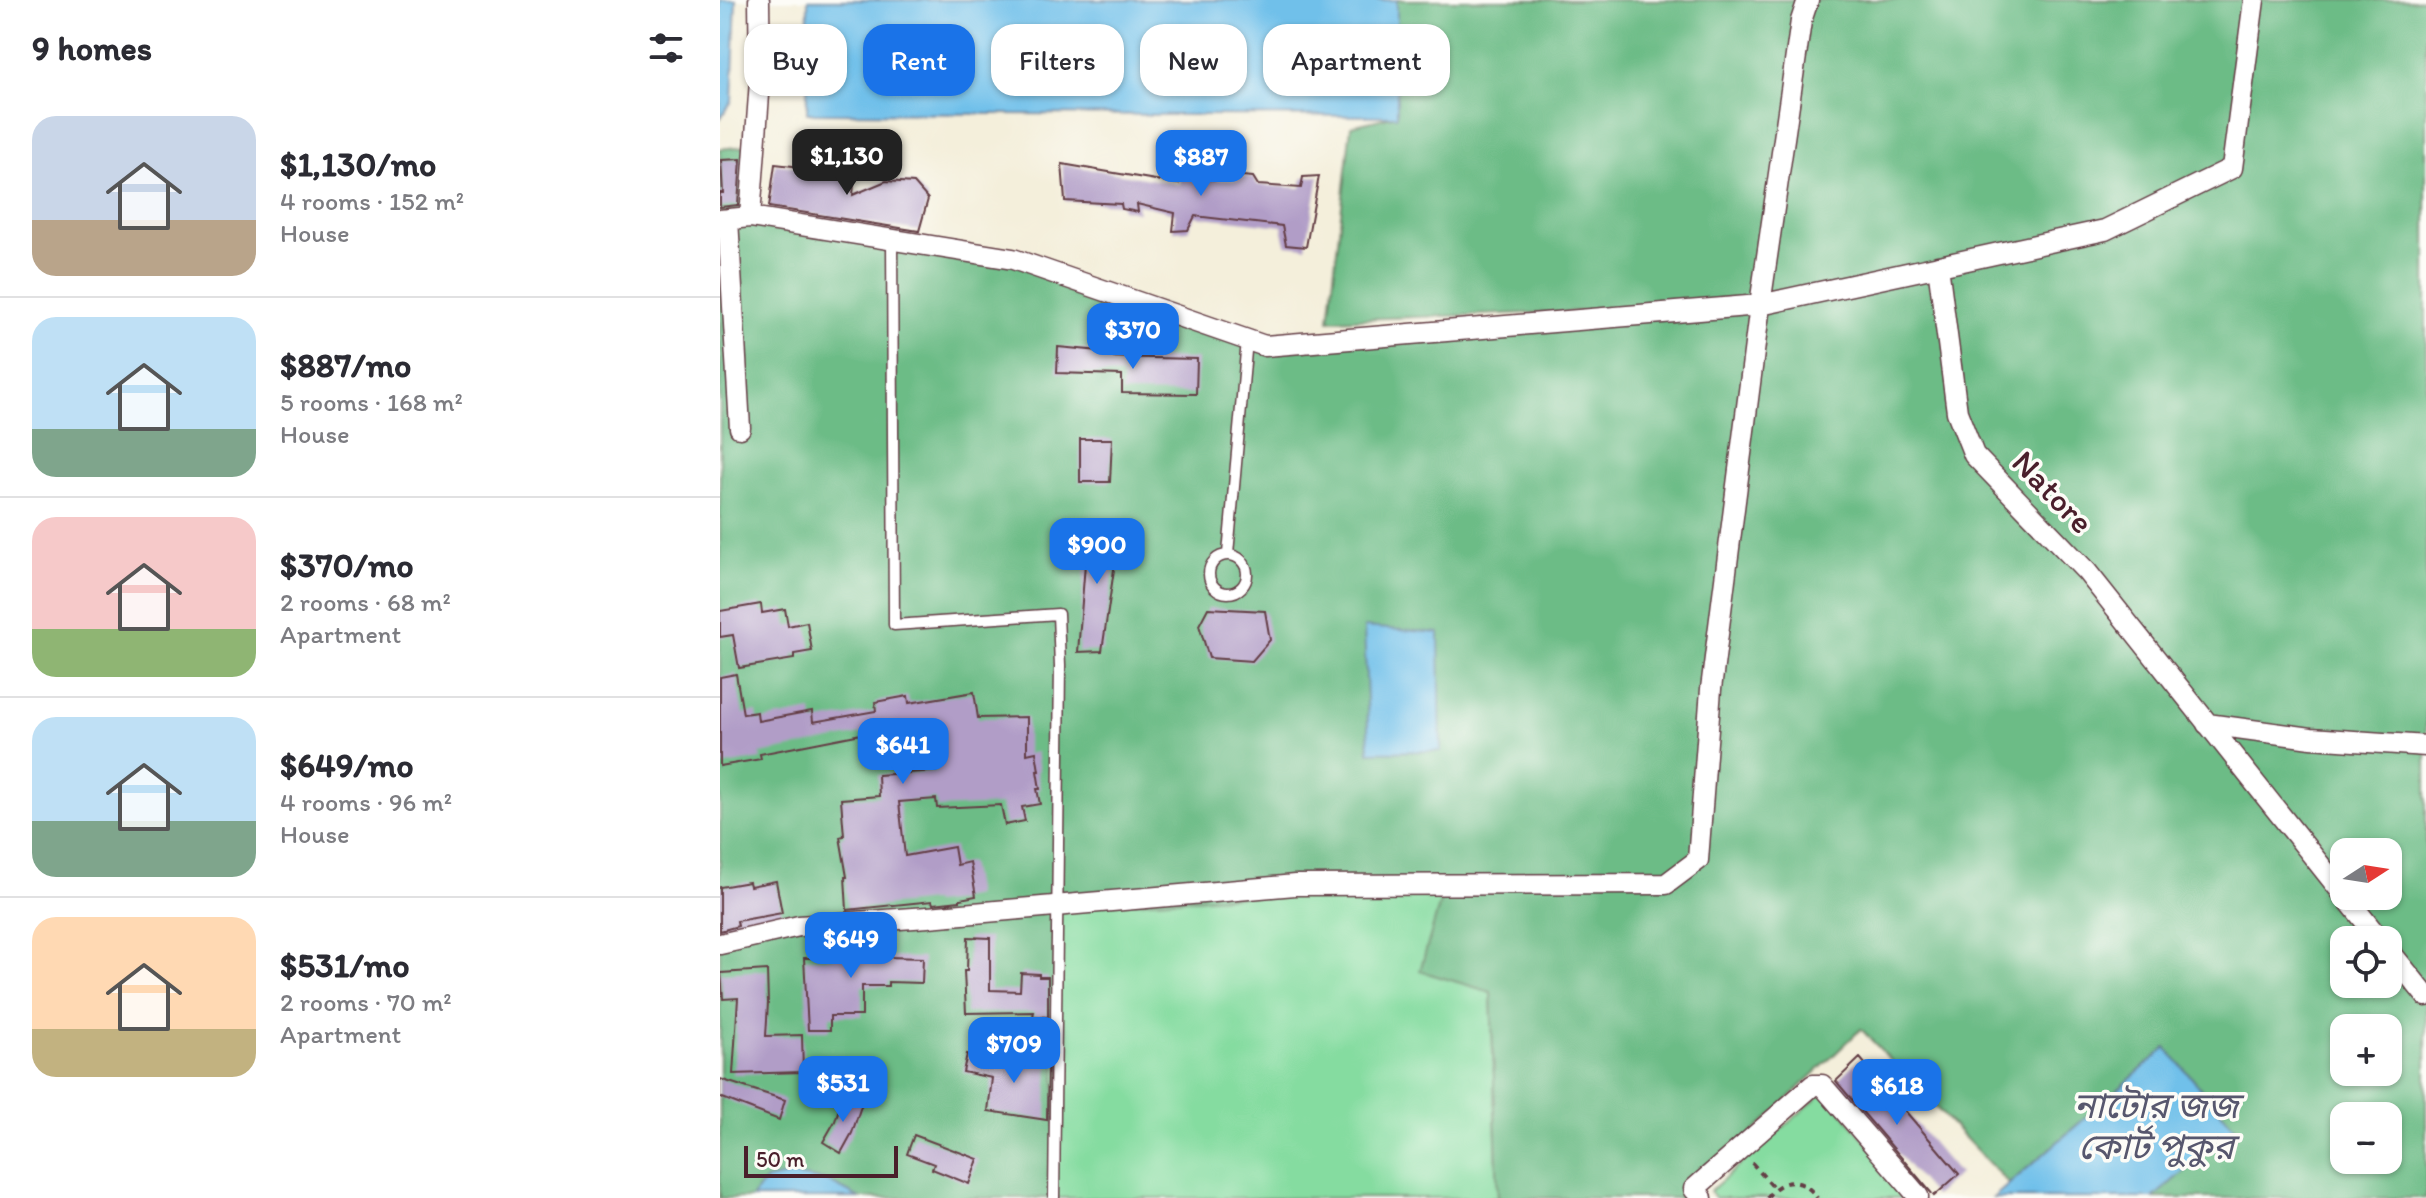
<!DOCTYPE html>
<meta charset="utf-8">
<style>
:root{--surface:#fff;--page:#f2f2f3;--text:#2b2b33;--muted:#7c7c81;--line:#e1e1e2;--accent:#1a73e8}
body{margin:0;font-family:Itim,"Noto Sans Bengali",sans-serif;background:var(--page);color:var(--text);height:100vh;display:flex;flex-direction:column;font-size:30px;white-space:nowrap}
*{box-sizing:border-box;margin:0}
p{font-size:26px;color:var(--muted)}
.icon{flex:none;width:44px;height:44px;fill:none;stroke:currentColor;stroke-width:2;stroke-linecap:round;stroke-linejoin:round}
.map{position:relative;flex:1;overflow:hidden}
.side{display:flex;flex-direction:column;background:var(--surface);width:720px}
.side>*{flex:none}
.top-card{position:absolute;left:24px;top:24px;width:760px;height:72px;display:flex;gap:16px}
.needle{width:52px;rotate:78deg}
.fabs{position:absolute;left:1610px;top:838px;display:grid;gap:16px}
.fabs a{display:grid;place-items:center;width:72px;height:72px;border-radius:16px;background:var(--surface);box-shadow:0 2px 6px #0004;font-size:40px}
.scale{position:absolute;left:24px;bottom:20px;width:154px;box-sizing:border-box;padding-left:8px;border:4px solid #4a1f2b;border-top:0;font-size:22px;line-height:28px;white-space:nowrap;color:#4a1f2b;-webkit-text-stroke:6px #fdfcf7;paint-order:stroke}
.price{position:absolute;translate:-50% -68px;padding:0 18px;border-radius:16px;background:var(--accent);color:#fff;font-size:26px;line-height:52px;filter:drop-shadow(0 2px 4px #0008)}
.price::after{content:'';position:absolute;left:50%;top:48px;width:24px;height:18px;margin-left:-12px;background:inherit;clip-path:polygon(0 0,100% 0,50% 100%)}
.price.selected{background:#222;color:#fff}
ul{padding:0;list-style:none}
li{display:flex;align-items:center;gap:24px;height:200px;padding:0 32px}
li+li{border-top:2px solid var(--line)}
li span{display:grid;place-items:center;flex:none;width:224px;height:160px;border-radius:24px;color:#555}
li>.icon{margin-inline-start:auto}
span .icon{width:96px;height:96px;fill:#fffc;stroke-width:1}
li b{font-size:34px}
h2{display:flex;justify-content:space-between;align-items:center;height:96px;padding:0 32px;font-size:34px}
.pill{padding:0 28px;border-radius:24px;background:var(--surface);box-shadow:0 2px 6px #0004;font-size:28px;line-height:72px}
.pill.selected{background:var(--accent);color:#fff}
main{display:flex;flex:1;min-height:0}
.map>svg:first-child{display:block}
.green{fill:#85dca0;stroke:#687e66;stroke-width:2}
.forest{fill:#6cbc86;stroke:#5b6e58;stroke-width:2;fill-rule:evenodd}
.water{fill:#6fc0ea;stroke:#5c708a;stroke-width:2}
.building{fill:#b19dc7}
.lines{fill:none;stroke-linecap:round;stroke-linejoin:round}
.lane-casing{stroke:#643e45;stroke-width:13}
.street-casing{stroke:#643e45;stroke-width:23}
.path{stroke:#643e45;stroke-width:4;stroke-dasharray:6 6;stroke-linecap:butt}
.lane{stroke:#fff;stroke-width:10}
.street{stroke:#fff;stroke-width:20}
.labels{text-anchor:middle;dominant-baseline:central;stroke-width:7;stroke-linejoin:round;paint-order:stroke}
.street-label{font-size:34px;fill:#4a1f2b;stroke:#fdfcf7}
.water-label{font-size:36px;font-style:italic;fill:#57576e;stroke:#fdfcf7}
</style>
<main>
<section class="side">
<h2>9 homes<svg class="icon" aria-label="filters" viewBox="0 0 24 24"><path d="M4 7h16M4 17h16"/><circle cx="9" cy="7" r="2"/><circle cx="15" cy="17" r="2"/></svg></h2>
<ul>
<li><span style="background:linear-gradient(#c9d6e8 65%,#b9a48a 0)"><svg class="icon" aria-label="home" viewBox="0 0 24 24"><path d="M3 11l9-7 9 7M6 9v11h12V9"/></svg></span><div><b>$1,130/mo</b><p>4 rooms · 152 m²</p><p>House</p></div></li>
<li><span style="background:linear-gradient(#bfe0f5 70%,#7fa58c 0)"><svg class="icon" aria-label="home" viewBox="0 0 24 24"><path d="M3 11l9-7 9 7M6 9v11h12V9"/></svg></span><div><b>$887/mo</b><p>5 rooms · 168 m²</p><p>House</p></div></li>
<li><span style="background:linear-gradient(#f6c9c9 70%,#8fb573 0)"><svg class="icon" aria-label="home" viewBox="0 0 24 24"><path d="M3 11l9-7 9 7M6 9v11h12V9"/></svg></span><div><b>$370/mo</b><p>2 rooms · 68 m²</p><p>Apartment</p></div></li>
<li><span style="background:linear-gradient(#bfe0f5 65%,#7fa58c 0)"><svg class="icon" aria-label="home" viewBox="0 0 24 24"><path d="M3 11l9-7 9 7M6 9v11h12V9"/></svg></span><div><b>$649/mo</b><p>4 rooms · 96 m²</p><p>House</p></div></li>
<li><span style="background:linear-gradient(#ffd9b3 70%,#c2b280 0)"><svg class="icon" aria-label="home" viewBox="0 0 24 24"><path d="M3 11l9-7 9 7M6 9v11h12V9"/></svg></span><div><b>$531/mo</b><p>2 rooms · 70 m²</p><p>Apartment</p></div></li>
</ul>
</section>
<div class="map">
<svg width="1706" height="1198" viewBox="0 0 1706 1198">
<rect width="100%" height="100%" fill="#fdfcf7"/>
<filter id="ink" filterUnits="userSpaceOnUse"><feTurbulence type="fractalNoise" baseFrequency=".0125" numOctaves="2"/><feDisplacementMap in="SourceGraphic" scale="16" xChannelSelector="R" yChannelSelector="G"/><feConvolveMatrix kernelMatrix="1 2 1 2 8 2 1 2 1" color-interpolation-filters="sRGB"/></filter>
<filter id="wash" filterUnits="userSpaceOnUse"><feTurbulence type="fractalNoise" baseFrequency=".006" numOctaves="4" result="noise"/><feDisplacementMap in="SourceGraphic" scale="32" xChannelSelector="R" yChannelSelector="G"/><feGaussianBlur stdDeviation="1.8" result="paint"/><feColorMatrix in="noise" values="0 0 0 0 0 0 0 0 0 0 0 0 0 0 0 0 0 1.4 0 .05"/><feComposite in="paint" operator="in"/></filter>
<g filter="url(#wash)">
<rect width="100%" height="100%" fill="#f4efdb"/>
<path class="green" d="M 725,885 L 771,992 L 778,1198 L 334,1198 L 337,906 Z
M 1105,1091 L 1192,1198 L 995,1198 L 990,1191 Z"/>
<path class="forest" d="M 677,0 L 1706,0 L 1706,1198 L 1433,1198 L 1514,1127 L 1446,1048 L 1289,1184 L 1141,1029 L 974,1189 L 982,1198 L 778,1198 L 771,992 L 700,971 L 725,885 L 337,906 L 334,1198 L 0,1198 L 0,149 L 35,145 L 30,217 L 293,259 L 545,346 L 1015,306 L 609,320 L 631,126 L 677,115 ZM 1624,852 L 1668,852 L 1668,896 L 1624,896 ZM 1624,940 L 1668,940 L 1668,984 L 1624,984 ZM 1624,1028 L 1668,1028 L 1668,1072 L 1624,1072 ZM 1624,1116 L 1668,1116 L 1668,1160 L 1624,1160 Z"/>
<path class="water" d="M 0,0 L 16,0 L 12,101 L 0,119 Z
M 88,0 L 677,0 L 677,116 L 87,113 Z
M 644,627 L 719,633 L 721,751 L 649,752 Z
M 1446,1048 L 1514,1127 L 1433,1198 L 1273,1198 Z
M 72,1175 L 107,1181 L 140,1198 L 31,1198 L 46,1180 Z"/>
<g id="blocks">
<path class="building" d="M 462,158 L 480,159 L 480,179 L 516,180 L 522,176 L 533,177 L 538,185 L 581,188 L 583,177 L 599,176 L 586,247 L 566,245 L 562,226 L 475,216 L 468,230 L 453,231 L 455,213 L 417,204 L 418,212 L 402,209 L 401,204 L 345,201 L 342,164 L 459,184 Z
M 21,159 L 18,205 L 0,207 L 0,193 L 3,193 L 1,160 Z
M 55,164 L 135,173 L 133,195 L 166,181 L 194,183 L 208,199 L 199,231 L 49,207 Z
M 338,347 L 390,352 L 389,357 L 477,359 L 476,394 L 402,393 L 402,375 L 337,373 Z
M 360,439 L 392,439 L 390,482 L 360,482 Z
M 368,526 L 400,529 L 382,651 L 358,652 Z
M 41,604 L 42,613 L 65,609 L 68,626 L 87,622 L 92,651 L 74,654 L 74,659 L 19,668 L 13,635 L 0,637 L 0,611 Z
M 488,608 L 545,611 L 550,640 L 532,661 L 489,658 L 479,625 Z
M 16,674 L 23,714 L 37,712 L 38,721 L 92,711 L 93,722 L 156,711 L 155,702 L 188,696 L 189,703 L 254,692 L 258,718 L 307,717 L 307,754 L 316,752 L 319,771 L 317,771 L 320,789 L 317,789 L 320,804 L 302,807 L 305,821 L 285,825 L 281,805 L 217,808 L 216,799 L 179,802 L 185,856 L 234,847 L 237,865 L 250,862 L 256,896 L 240,899 L 240,901 L 213,904 L 212,901 L 127,910 L 125,877 L 127,877 L 120,837 L 124,836 L 121,799 L 159,796 L 158,775 L 216,771 L 207,721 L 40,754 L 41,759 L 0,766 L 0,677 Z
M 56,881 L 62,913 L 17,921 L 18,926 L 0,931 L 0,887 L 29,882 L 30,886 Z
M 248,937 L 270,938 L 270,990 L 300,991 L 301,973 L 319,974 L 319,977 L 328,977 L 328,1017 L 313,1016 L 314,1012 L 246,1013 L 244,971 L 247,971 Z
M 113,939 L 128,939 L 129,947 L 167,946 L 167,957 L 203,958 L 202,983 L 168,982 L 168,986 L 142,986 L 142,1016 L 110,1016 L 110,1030 L 88,1030 L 84,958 L 114,958 Z
M 47,970 L 48,1003 L 46,1036 L 82,1035 L 83,1072 L 13,1074 L 18,998 L 3,999 L 1,973 Z
M 247,1054 L 298,1064 L 298,1057 L 328,1059 L 327,1120 L 268,1111 L 272,1078 L 243,1072 Z
M 1140,1058 L 1239,1174 L 1214,1196 L 1116,1081 Z
M 0,1079 L 65,1100 L 59,1120 L 0,1097 Z
M 123,1096 L 142,1103 L 132,1133 L 121,1153 L 103,1142 L 115,1121 Z
M 194,1135 L 258,1159 L 249,1184 L 212,1169 L 214,1164 L 187,1154 Z"/>
</g>
</g>
<g filter="url(#ink)">
<use href="#blocks" fill-opacity="0" stroke="#643e45" stroke-width="2"/>
<g class="lines">
<g class="lane-casing">
<path id="lane" d="M 172,239 L 174,625 L 338,614 L 340,666 L 334,1198
M 508,554 L 527,340
M489 574a19 19 0 1 1 38 0a19 19 0 1 1-38 0Z"/>
</g>
<g class="street-casing">
<path id="street" d="M 30,217 L 40,81 L 39,0
M 8,219 L 20,428
M 0,220 L 30,217 L 293,259 L 545,346 L 1040,305 L 1385,230 L 1512,168 L 1534,0
M 1218,266 L 1237,412 L 1254,455 L 1367,572 L 1624,895
M 1487,724 L 1591,738 L 1706,746
M 1625,896 L 1660,940
M 0,944 L 79,926 L 208,917 L 575,885 L 946,884 L 978,860 L 991,689 L 1040,305 L 1081,21 L 1088,0
M 1668,949 L 1706,996
M 982,1198 L 974,1189 L 1093,1085 L 1102,1085 L 1198,1196 L 1198,1198"/>
</g>
<path class="path" d="M 1032,1163 L 1054,1188
M 1047,1198 C 1060,1177 1084,1177 1097,1198"/>
<use href="#lane" class="lane"/>
<use href="#street" class="street"/>
</g>
</g>
<g class="labels">
<g class="street-label">
<text transform="translate(1333 492) rotate(46)">Natore</text>
</g>
<g class="water-label">
<text x="1436" y="1105">নাটোর জজ<tspan x="1436" dy="41">কোর্ট পুকুর</tspan></text>
</g>
</g>
</svg>
<div class="fabs">
<a><svg class="needle" viewBox="-14 -14 28 28"><path d="M0-13l5 13h-10z" fill="#e53935"/><path d="M0 13l5-13h-10z" fill="#7c7c81"/></svg></a>
<a><svg class="icon" aria-label="locate" viewBox="0 0 24 24"><circle cx="12" cy="12" r="6"/><path d="M12 2v4M12 18v4M2 12h4M18 12h4"/></svg></a>
<a>+</a>
<a>−</a>
</div>
<div class="scale">50 m</div>
<b class="price selected" style="left:127px;top:197px">$1,130</b>
<b class="price" style="left:481px;top:198px">$887</b>
<b class="price" style="left:413px;top:371px">$370</b>
<b class="price" style="left:377px;top:586px">$900</b>
<b class="price" style="left:183px;top:786px">$641</b>
<b class="price" style="left:131px;top:980px">$649</b>
<b class="price" style="left:294px;top:1085px">$709</b>
<b class="price" style="left:123px;top:1124px">$531</b>
<b class="price" style="left:1177px;top:1127px">$618</b>
<div class="top-card">
<a class="pill">Buy</a>
<a class="pill selected">Rent</a>
<a class="pill">Filters</a>
<a class="pill">New</a>
<a class="pill">Apartment</a>
</div>
</div>
</main>
